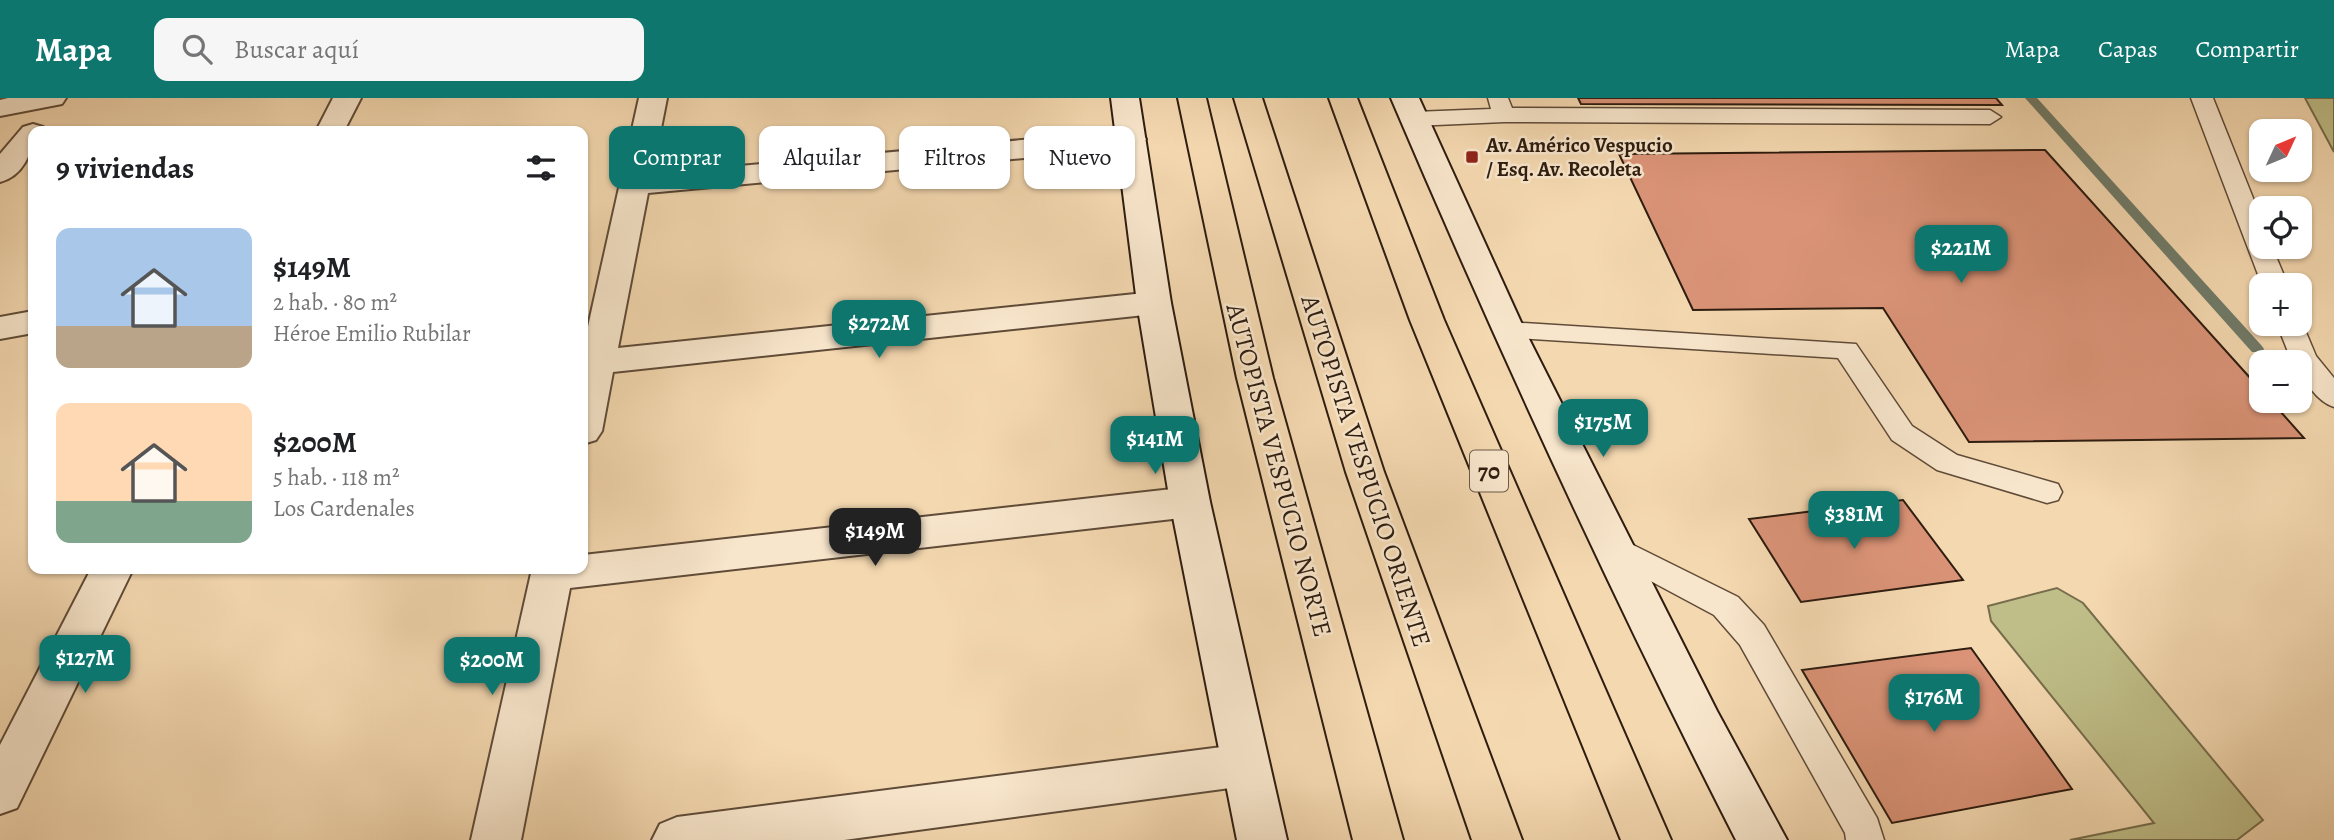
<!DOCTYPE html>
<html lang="es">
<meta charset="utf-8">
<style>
:root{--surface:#fff;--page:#f6f6f6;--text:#202124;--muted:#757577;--accent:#0f766e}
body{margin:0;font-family:Alegreya,serif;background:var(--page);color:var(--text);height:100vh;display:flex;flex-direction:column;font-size:26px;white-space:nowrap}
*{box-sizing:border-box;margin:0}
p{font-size:23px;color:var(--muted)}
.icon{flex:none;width:38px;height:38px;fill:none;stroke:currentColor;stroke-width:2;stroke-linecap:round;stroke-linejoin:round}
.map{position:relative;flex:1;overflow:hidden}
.side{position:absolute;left:28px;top:28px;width:560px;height:448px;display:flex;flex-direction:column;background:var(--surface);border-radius:14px;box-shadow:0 2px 5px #0004}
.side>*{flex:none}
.guide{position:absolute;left:609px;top:28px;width:665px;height:63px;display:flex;gap:14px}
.needle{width:46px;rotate:46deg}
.buttons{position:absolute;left:2249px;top:21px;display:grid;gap:14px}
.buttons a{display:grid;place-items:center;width:63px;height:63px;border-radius:14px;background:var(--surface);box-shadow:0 2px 5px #0004;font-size:35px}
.price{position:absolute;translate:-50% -60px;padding:0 16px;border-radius:14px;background:var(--accent);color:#fff;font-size:23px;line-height:46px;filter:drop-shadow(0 2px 4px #0008)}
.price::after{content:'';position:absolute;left:50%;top:42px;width:21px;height:16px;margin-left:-10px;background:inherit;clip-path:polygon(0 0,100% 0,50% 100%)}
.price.active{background:#222;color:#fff}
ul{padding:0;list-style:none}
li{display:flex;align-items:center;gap:21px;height:175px;padding:0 28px}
li span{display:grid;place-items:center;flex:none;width:196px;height:140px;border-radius:14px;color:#555}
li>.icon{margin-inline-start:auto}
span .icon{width:84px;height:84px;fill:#fffc;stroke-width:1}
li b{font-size:30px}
h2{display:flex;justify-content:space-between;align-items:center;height:84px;padding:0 28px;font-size:30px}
.pill{padding:0 24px;border-radius:14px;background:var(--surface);box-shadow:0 2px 5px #0004;font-size:24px;line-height:63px}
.pill.active{background:var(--accent);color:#fff}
header{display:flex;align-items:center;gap:42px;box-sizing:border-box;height:98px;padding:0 35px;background:var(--accent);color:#fff}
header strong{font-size:33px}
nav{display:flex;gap:38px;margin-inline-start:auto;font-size:24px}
.search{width:490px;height:63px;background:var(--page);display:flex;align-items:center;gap:18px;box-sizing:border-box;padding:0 24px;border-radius:14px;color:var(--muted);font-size:26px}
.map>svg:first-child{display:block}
.green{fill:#bfbe88;stroke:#766d4c;stroke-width:2}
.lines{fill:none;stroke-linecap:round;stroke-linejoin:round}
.stream{fill:#707b69;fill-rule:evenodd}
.building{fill:#da9377;stroke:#2d1c10;stroke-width:2}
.service-casing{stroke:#5f4b38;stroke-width:3}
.minor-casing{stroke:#5f4b38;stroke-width:4}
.secondary-casing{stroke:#2d1c10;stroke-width:4}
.motorway-casing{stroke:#2d1c10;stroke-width:4}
.service{fill:#f8e6cc;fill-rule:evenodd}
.minor{fill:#f8e6cc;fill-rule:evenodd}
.secondary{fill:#f8e6cc;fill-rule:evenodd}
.motorway{fill:#f4d8b0;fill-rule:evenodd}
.poi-dot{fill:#8f2418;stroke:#f8e6cc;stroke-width:2.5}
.labels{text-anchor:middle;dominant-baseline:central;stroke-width:5;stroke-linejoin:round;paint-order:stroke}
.far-poi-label{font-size:21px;font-weight:bold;fill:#2d1c10;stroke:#f8e6cc;text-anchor:start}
.shield{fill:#f8e6cc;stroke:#6a5948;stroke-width:2}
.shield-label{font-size:24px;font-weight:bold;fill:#2d1c10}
.street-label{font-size:26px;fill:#2d1c10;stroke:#f8e6cc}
</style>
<header>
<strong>Mapa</strong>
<div class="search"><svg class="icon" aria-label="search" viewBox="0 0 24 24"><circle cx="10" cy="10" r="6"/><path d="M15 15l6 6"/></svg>Buscar aquí</div>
<nav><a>Mapa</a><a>Capas</a><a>Compartir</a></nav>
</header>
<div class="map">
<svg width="2334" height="742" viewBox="0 0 2334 742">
<rect width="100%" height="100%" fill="#f4d8b0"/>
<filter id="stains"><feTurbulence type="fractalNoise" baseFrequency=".00286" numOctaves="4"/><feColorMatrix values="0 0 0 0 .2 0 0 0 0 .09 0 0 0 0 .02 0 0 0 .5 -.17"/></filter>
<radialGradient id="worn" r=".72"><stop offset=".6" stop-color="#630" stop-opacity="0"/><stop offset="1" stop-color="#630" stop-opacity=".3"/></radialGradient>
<path class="green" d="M 2305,0 L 2334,0 L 2334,54 Z
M 2057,490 L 2083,505 L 2263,722 L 2237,742 L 2070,742 L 2154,725 L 1991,523 L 1988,508 Z"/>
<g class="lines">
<path class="stream" d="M 2025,0 L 2037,0 L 2262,248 L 2264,251 L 2262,254 L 2252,254 Z"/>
</g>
<path class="building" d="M 1578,0 L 1996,0 L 2002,7 L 1581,6 Z
M 2045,52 L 2261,292 L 2261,303 L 2271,303 L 2304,340 L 1969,344 L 1883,210 L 1693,212 L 1619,56 Z
M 1903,402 L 1963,482 L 1801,504 L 1749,421 Z
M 1971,550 L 2072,691 L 1892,725 L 1802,572 Z"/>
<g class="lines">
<g class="service-casing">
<path id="service" d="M 1488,0 L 1508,0 L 1512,10 L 1990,12 L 2001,19 L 1990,26 L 1504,24 L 1414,28 L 1403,21 L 1414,14 L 1491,11 Z
M 2191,0 L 2213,0 L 2261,120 L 2261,149 L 2272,149 L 2288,187 L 2262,187 Z
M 2300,220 L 2316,258 L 2334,280 L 2334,309 C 2318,304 2300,281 2300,264 L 2292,264 L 2277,226 L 2300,226 Z
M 1508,224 L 1856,246 L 1912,328 L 1957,357 L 2058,386 L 2062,394 L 2058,402 L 2047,405 L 1937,372 L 1892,342 L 1838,260 L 1499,239 L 1495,233 L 1499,227 Z
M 1613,437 L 1738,499 L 1764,527 L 1877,720 L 1884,742 L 1846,742 L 1845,735 L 1740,547 L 1714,517 L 1602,457 L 1597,449 L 1602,441 Z"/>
</g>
<g class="minor-casing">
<path id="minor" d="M 8,0 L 66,0 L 62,6 L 0,18 L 0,2 Z
M 333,0 L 361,0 L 344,33 L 316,33 Z
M 639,0 L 667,0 L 652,76 L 1131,32 L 1141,35 L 1146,41 L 1141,47 L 1131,50 L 648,95 L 618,250 L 1154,194 L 1166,197 L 1171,205 L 1166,213 L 1154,216 L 613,274 L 602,333 L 596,342 L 583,346 L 583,251 Z
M 33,26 L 43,29 L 46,33 L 33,33 C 33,55 23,78 0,84 L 0,56 L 23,29 Z
M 33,213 L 33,235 L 0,241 L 0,219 Z
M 1190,389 L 1204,394 L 1210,404 L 1204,414 L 1190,419 L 570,490 L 521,742 L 471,742 L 532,471 L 583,471 L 583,457 Z
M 91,471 L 133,471 L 17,710 L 0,716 L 0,647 Z
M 1245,646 L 1262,652 L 1268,667 L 1262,682 L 1245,688 L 844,742 L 652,742 L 660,726 L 677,719 Z"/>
</g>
<g class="secondary-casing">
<path id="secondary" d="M 1111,0 L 1139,0 L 1171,205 L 1210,404 L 1287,742 L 1237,742 L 1170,404 L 1137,205 Z
M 1391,0 L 1419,0 L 1525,233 L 1717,613 L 1787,742 L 1736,742 C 1612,499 1498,251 1391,0 Z"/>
</g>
<g class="motorway-casing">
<path id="motorway" d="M 1178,0 L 1206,0 L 1273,280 L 1403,742 L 1353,742 L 1237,280 Z
M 1234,0 L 1262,0 L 1384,374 L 1522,742 L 1472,742 L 1346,374 Z
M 1329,0 L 1357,0 L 1444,222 L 1671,742 L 1621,742 L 1410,222 Z"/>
</g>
<use href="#service" class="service"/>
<use href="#minor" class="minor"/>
<use href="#secondary" class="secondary"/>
<use href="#motorway" class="motorway"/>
</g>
<rect class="poi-dot" x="1465" y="52" width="14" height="14" rx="3.5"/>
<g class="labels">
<g class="far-poi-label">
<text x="1486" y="47">Av. Américo Vespucio<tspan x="1486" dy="24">/ Esq. Av. Recoleta</tspan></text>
</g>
<rect class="shield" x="1470" y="352.5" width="38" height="41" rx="5"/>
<g class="shield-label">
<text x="1489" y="373">70</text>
</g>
<g class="street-label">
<text transform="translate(1279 372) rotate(75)">AUTOPISTA VESPUCIO NORTE</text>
<text transform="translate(1366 373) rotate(72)">AUTOPISTA VESPUCIO ORIENTE</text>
</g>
</g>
<rect width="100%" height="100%" filter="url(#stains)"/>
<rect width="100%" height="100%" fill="url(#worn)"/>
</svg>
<div class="buttons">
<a><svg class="needle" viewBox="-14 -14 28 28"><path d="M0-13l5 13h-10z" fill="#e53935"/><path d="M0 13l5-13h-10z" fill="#757577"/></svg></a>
<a><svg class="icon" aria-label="locate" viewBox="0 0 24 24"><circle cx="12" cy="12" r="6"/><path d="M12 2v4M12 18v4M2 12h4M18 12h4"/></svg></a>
<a>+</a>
<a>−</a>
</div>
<b class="price" style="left:1961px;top:187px">$221M</b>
<b class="price" style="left:879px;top:262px">$272M</b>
<b class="price" style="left:1603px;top:361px">$175M</b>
<b class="price" style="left:1155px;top:378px">$141M</b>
<b class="price" style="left:1854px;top:453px">$381M</b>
<b class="price active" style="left:875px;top:470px">$149M</b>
<b class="price" style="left:85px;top:597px">$127M</b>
<b class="price" style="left:492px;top:599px">$200M</b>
<b class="price" style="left:1934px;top:636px">$176M</b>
<div class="guide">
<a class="pill active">Comprar</a>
<a class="pill">Alquilar</a>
<a class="pill">Filtros</a>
<a class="pill">Nuevo</a>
</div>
<section class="side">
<h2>9 viviendas<svg class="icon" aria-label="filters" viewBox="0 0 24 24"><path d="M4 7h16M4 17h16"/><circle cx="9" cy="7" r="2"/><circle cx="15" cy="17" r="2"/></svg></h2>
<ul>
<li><span style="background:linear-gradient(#a9c7e8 70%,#b9a48a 0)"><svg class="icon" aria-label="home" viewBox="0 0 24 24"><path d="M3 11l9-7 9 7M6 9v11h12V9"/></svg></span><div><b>$149M</b><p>2 hab. · 80 m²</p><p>Héroe Emilio Rubilar</p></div></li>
<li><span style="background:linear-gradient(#ffd9b3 70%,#7fa58c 0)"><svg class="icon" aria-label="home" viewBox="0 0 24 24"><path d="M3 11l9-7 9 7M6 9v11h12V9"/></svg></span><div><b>$200M</b><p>5 hab. · 118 m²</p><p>Los Cardenales</p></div></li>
</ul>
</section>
</div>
